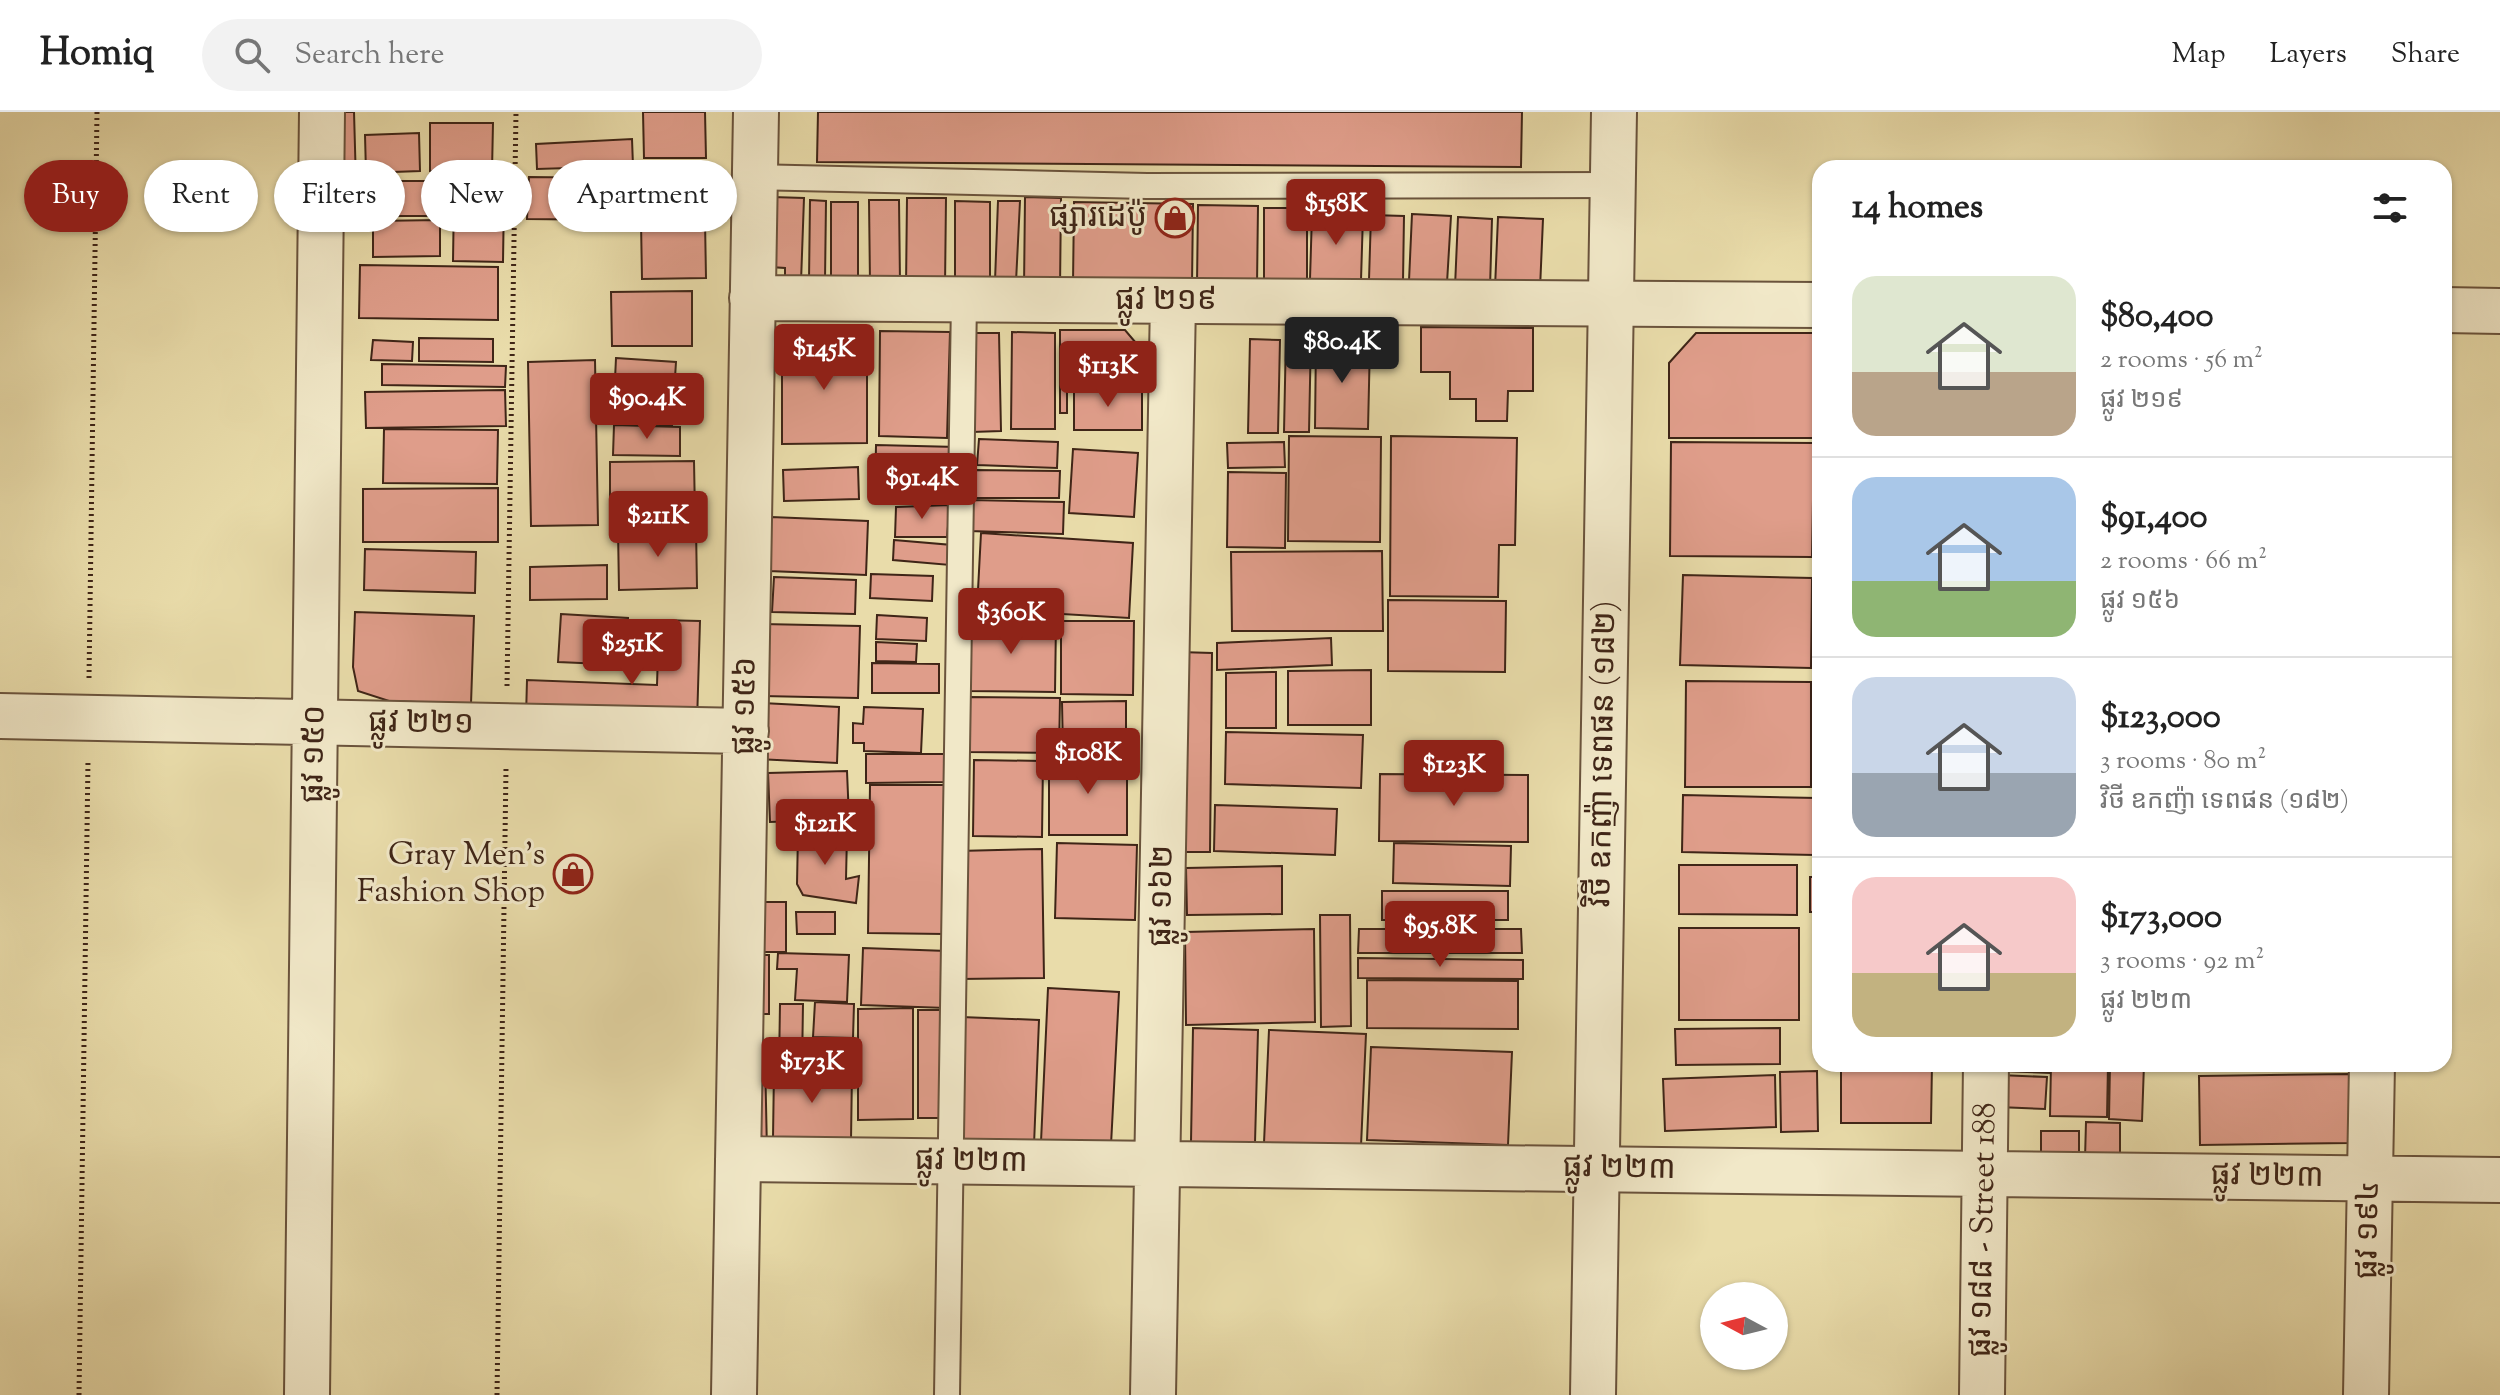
<!DOCTYPE html>
<meta charset="utf-8">
<style>
:root{--surface:#fff;--page:#f2f2f2;--text:#222;--muted:#767676;--line:#e0e0e0;--accent:#8f2418}
body{margin:0;font-family:"Sorts Mill Goudy","Noto Sans Khmer",serif;background:var(--page);color:var(--text);height:100vh;display:flex;flex-direction:column;font-size:30px;white-space:nowrap}
*{box-sizing:border-box;margin:0}
p{font-size:26px;color:var(--muted)}
.icon{flex:none;width:44px;height:44px;fill:none;stroke:currentColor;stroke-width:2;stroke-linecap:round;stroke-linejoin:round}
.map{position:relative;flex:1;overflow:hidden}
.side{position:absolute;left:1812px;top:48px;width:640px;height:912px;display:flex;flex-direction:column;background:var(--surface);border-radius:24px;box-shadow:0 2px 6px #0004}
.side>*{flex:none}
.top-card{position:absolute;left:24px;top:48px;width:760px;height:72px;display:flex;gap:16px}
.needle{width:52px;rotate:277deg}
.tools{position:absolute;left:1700px;top:1170px;display:grid;gap:16px}
.tools a{display:grid;place-items:center;width:88px;height:88px;border-radius:50%;background:var(--surface);box-shadow:0 2px 6px #0004;font-size:40px}
.price{position:absolute;translate:-50% -68px;padding:0 18px;border-radius:8px;background:var(--accent);color:#fff;font-size:26px;line-height:52px;filter:drop-shadow(0 2px 4px #0008)}
.price::after{content:'';position:absolute;left:50%;top:48px;width:24px;height:18px;margin-left:-12px;background:inherit;clip-path:polygon(0 0,100% 0,50% 100%)}
.price.active{background:#222;color:#fff}
ul{padding:0;list-style:none}
li{display:flex;align-items:center;gap:24px;height:200px;padding:0 40px}
li+li{border-top:2px solid var(--line)}
li span{display:grid;place-items:center;flex:none;width:224px;height:160px;border-radius:24px;color:#555}
li>.icon{margin-inline-start:auto}
span .icon{width:96px;height:96px;fill:#fffc;stroke-width:1}
li b{font-size:34px}
h2{display:flex;justify-content:space-between;align-items:center;height:96px;padding:0 40px;font-size:34px}
.pill{padding:0 28px;border-radius:36px;background:var(--surface);box-shadow:0 2px 6px #0004;font-size:28px;line-height:72px}
.pill.active{background:var(--accent);color:#fff}
header{display:flex;align-items:center;gap:48px;box-sizing:border-box;height:112px;padding:0 40px;background:var(--surface);border-bottom:2px solid var(--line)}
header strong{font-size:38px}
nav{display:flex;gap:44px;margin-inline-start:auto;font-size:28px}
.search{width:560px;height:72px;background:var(--page);display:flex;align-items:center;gap:20px;box-sizing:border-box;padding:0 28px;border-radius:44px;color:var(--muted);font-size:30px}
.map>svg:first-child{display:block}
.building{fill:#df9d8a;stroke:#3f2517;stroke-width:2}
.lines{fill:none;stroke-linecap:round;stroke-linejoin:round}
.service-casing{stroke:#6a533c;stroke-width:28}
.minor-casing{stroke:#6a533c;stroke-width:48}
.tertiary-casing{stroke:#6a533c;stroke-width:48}
.path{stroke:#3f2517;stroke-width:5;stroke-dasharray:2 4;stroke-linecap:butt}
.service{stroke:#f1e8c8;stroke-width:24}
.minor{stroke:#f1e8c8;stroke-width:44}
.tertiary{stroke:#f1e8c8;stroke-width:44}
.labels{text-anchor:middle;dominant-baseline:central;stroke-width:6;stroke-linejoin:round;paint-order:stroke}
.poi-label{font-size:32px;fill:#3f2517;stroke:#f1e8c8;text-anchor:end}
.street-label{font-size:32px;fill:#3f2517;stroke:#f1e8c8}
</style>
<header>
<strong>Homiq</strong>
<div class="search"><svg class="icon" aria-label="search" viewBox="0 0 24 24"><circle cx="10" cy="10" r="6"/><path d="M15 15l6 6"/></svg>Search here</div>
<nav><a>Map</a><a>Layers</a><a>Share</a></nav>
</header>
<div class="map">
<svg width="2500" height="1283" viewBox="0 0 2500 1283">
<rect width="100%" height="100%" fill="#e9dcaa"/>
<filter id="stains"><feTurbulence type="fractalNoise" baseFrequency=".0025" numOctaves="4"/><feColorMatrix values="0 0 0 0 .2 0 0 0 0 .09 0 0 0 0 .02 0 0 0 .5 -.17"/></filter>
<radialGradient id="worn" r=".72"><stop offset=".6" stop-color="#630" stop-opacity="0"/><stop offset="1" stop-color="#630" stop-opacity=".3"/></radialGradient>
<path class="building" d="M 327,0 L 354,0 L 356,71 L 329,72 Z
M 643,0 L 705,0 L 706,46 L 644,46 Z
M 818,0 L 1522,0 L 1521,55 L 817,50 Z
M 430,11 L 493,11 L 492,59 L 430,59 Z
M 419,21 L 420,59 L 366,61 L 365,23 Z
M 632,27 L 633,54 L 537,57 L 536,32 Z
M 704,50 L 706,166 L 642,167 L 640,51 Z
M 529,65 L 617,66 L 616,108 L 527,107 Z
M 375,69 L 439,69 L 439,104 L 375,104 Z
M 454,84 L 504,85 L 503,150 L 453,149 Z
M 772,85 L 804,86 L 801,170 L 785,170 L 785,156 L 770,155 Z
M 1025,85 L 1061,86 L 1060,176 L 1024,176 Z
M 907,86 L 946,86 L 945,175 L 906,175 Z
M 810,88 L 826,89 L 825,169 L 809,169 Z
M 869,88 L 899,88 L 900,171 L 870,171 Z
M 955,89 L 990,90 L 990,173 L 955,173 Z
M 998,89 L 1020,89 L 1016,170 L 995,169 Z
M 831,90 L 858,90 L 858,175 L 831,175 Z
M 1074,90 L 1193,92 L 1192,173 L 1073,172 Z
M 1198,93 L 1258,94 L 1257,173 L 1197,172 Z
M 1264,96 L 1307,96 L 1307,171 L 1264,171 Z
M 1312,102 L 1363,103 L 1361,168 L 1310,167 Z
M 1412,102 L 1451,104 L 1447,171 L 1409,169 Z
M 1371,103 L 1404,104 L 1403,169 L 1369,168 Z
M 1458,105 L 1492,107 L 1490,176 L 1455,175 Z
M 1498,105 L 1543,107 L 1540,177 L 1495,176 Z
M 440,108 L 440,144 L 373,145 L 373,109 Z
M 360,153 L 498,155 L 498,208 L 359,206 Z
M 692,179 L 692,234 L 612,234 L 611,180 Z
M 1421,215 L 1533,216 L 1533,279 L 1508,279 L 1507,309 L 1476,309 L 1476,287 L 1450,287 L 1450,260 L 1421,260 Z
M 1060,218 L 1125,218 L 1147,244 L 1148,271 L 1067,271 L 1067,301 L 1060,301 Z
M 880,219 L 950,220 L 947,326 L 879,324 Z
M 1012,220 L 1055,221 L 1055,317 L 1011,317 Z
M 970,221 L 999,221 L 1001,319 L 972,320 Z
M 1696,221 L 1818,221 L 1818,326 L 1669,326 L 1669,251 Z
M 1286,222 L 1311,222 L 1309,320 L 1284,320 Z
M 419,226 L 493,227 L 493,250 L 419,249 Z
M 1250,227 L 1280,228 L 1278,321 L 1248,321 Z
M 373,228 L 413,230 L 412,249 L 371,248 Z
M 1316,228 L 1370,230 L 1368,317 L 1315,316 Z
M 782,229 L 867,229 L 867,331 L 782,332 Z
M 616,246 L 676,250 L 672,313 L 613,310 Z
M 595,248 L 598,413 L 531,414 L 528,250 Z
M 382,252 L 506,254 L 505,275 L 382,273 Z
M 1074,276 L 1142,276 L 1142,318 L 1074,318 Z
M 505,278 L 506,314 L 366,316 L 365,280 Z
M 614,313 L 680,315 L 680,344 L 613,343 Z
M 384,317 L 498,318 L 497,372 L 383,371 Z
M 1289,324 L 1381,325 L 1380,430 L 1288,429 Z
M 1391,324 L 1517,326 L 1515,433 L 1499,433 L 1498,485 L 1390,484 Z
M 979,327 L 1058,330 L 1057,356 L 977,353 Z
M 1284,330 L 1285,355 L 1228,356 L 1227,331 Z
M 1671,330 L 1814,331 L 1812,445 L 1670,444 Z
M 876,333 L 957,335 L 956,387 L 875,385 Z
M 1073,337 L 1138,341 L 1134,405 L 1069,401 Z
M 694,349 L 695,403 L 610,404 L 610,350 Z
M 858,355 L 859,387 L 784,389 L 783,358 Z
M 975,358 L 1060,359 L 1059,386 L 975,386 Z
M 1228,360 L 1286,361 L 1285,436 L 1227,435 Z
M 498,376 L 498,430 L 363,430 L 363,377 Z
M 969,388 L 1064,390 L 1063,422 L 969,419 Z
M 950,393 L 947,425 L 895,425 L 896,395 Z
M 771,405 L 868,409 L 866,463 L 769,459 Z
M 696,416 L 697,476 L 619,478 L 618,418 Z
M 981,421 L 1133,431 L 1129,506 L 977,497 Z
M 894,428 L 952,433 L 950,453 L 893,448 Z
M 365,437 L 476,440 L 475,481 L 364,478 Z
M 1382,439 L 1383,519 L 1232,519 L 1231,440 Z
M 607,453 L 607,487 L 530,488 L 530,455 Z
M 871,462 L 933,464 L 932,489 L 870,486 Z
M 1683,463 L 1812,466 L 1811,556 L 1680,553 Z
M 774,465 L 856,468 L 855,502 L 772,500 Z
M 1388,488 L 1506,489 L 1505,560 L 1388,559 Z
M 355,500 L 474,504 L 471,592 L 389,589 L 358,579 L 353,555 Z
M 561,502 L 628,506 L 626,553 L 558,550 Z
M 877,503 L 927,506 L 926,529 L 876,527 Z
M 659,508 L 700,509 L 697,611 L 526,605 L 527,568 L 657,573 Z
M 967,509 L 1056,510 L 1055,580 L 966,579 Z
M 1061,509 L 1134,509 L 1133,583 L 1061,582 Z
M 761,512 L 860,514 L 858,586 L 760,584 Z
M 1331,526 L 1332,553 L 1217,558 L 1217,531 Z
M 876,530 L 917,532 L 916,550 L 876,549 Z
M 1179,540 L 1212,541 L 1210,740 L 1177,740 Z
M 872,551 L 939,552 L 939,581 L 872,581 Z
M 1371,558 L 1371,613 L 1288,613 L 1288,559 Z
M 1276,560 L 1276,616 L 1226,616 L 1226,561 Z
M 1686,569 L 1811,570 L 1811,675 L 1685,675 Z
M 968,585 L 1060,586 L 1059,641 L 967,640 Z
M 1126,589 L 1126,641 L 1063,641 L 1062,590 Z
M 762,591 L 839,595 L 837,651 L 759,647 Z
M 864,595 L 923,597 L 921,641 L 864,639 L 864,631 L 853,631 L 853,611 L 863,612 Z
M 1226,620 L 1363,623 L 1361,676 L 1225,672 Z
M 866,642 L 944,642 L 944,670 L 866,671 Z
M 1049,644 L 1127,645 L 1127,723 L 1049,723 Z
M 974,648 L 1043,649 L 1042,725 L 973,724 Z
M 847,659 L 849,707 L 770,710 L 768,661 Z
M 1380,662 L 1528,663 L 1528,730 L 1379,729 Z
M 870,673 L 946,673 L 944,822 L 868,821 Z
M 1683,683 L 1817,686 L 1815,743 L 1682,740 Z
M 1215,693 L 1337,697 L 1335,743 L 1214,739 Z
M 798,721 L 847,722 L 846,767 L 859,764 L 856,791 L 803,783 L 797,772 Z
M 1057,731 L 1137,733 L 1135,808 L 1055,806 Z
M 1394,731 L 1511,734 L 1510,774 L 1393,771 Z
M 1042,737 L 1044,866 L 960,867 L 958,739 Z
M 1679,753 L 1797,753 L 1797,803 L 1679,802 Z
M 1282,754 L 1282,802 L 1187,803 L 1186,756 Z
M 1810,765 L 1820,765 L 1820,800 L 1810,800 Z
M 1382,779 L 1508,779 L 1508,808 L 1382,808 Z
M 752,790 L 786,790 L 786,840 L 752,840 Z
M 796,800 L 835,800 L 835,822 L 797,822 Z
M 1320,803 L 1350,803 L 1351,914 L 1321,915 Z
M 1679,816 L 1799,816 L 1799,908 L 1679,908 Z
M 1314,817 L 1315,910 L 1186,913 L 1185,820 Z
M 1359,817 L 1521,817 L 1522,841 L 1358,841 Z
M 863,836 L 947,839 L 946,896 L 861,893 Z
M 778,841 L 849,843 L 847,890 L 795,888 L 797,857 L 777,857 Z
M 755,843 L 769,843 L 769,902 L 754,902 Z
M 1358,846 L 1523,848 L 1523,867 L 1358,866 Z
M 1367,868 L 1518,869 L 1518,917 L 1367,916 Z
M 1048,876 L 1119,880 L 1111,1033 L 1041,1030 Z
M 815,890 L 854,892 L 853,926 L 813,925 Z
M 780,892 L 803,892 L 802,955 L 779,954 Z
M 913,896 L 913,1007 L 858,1008 L 858,897 Z
M 918,898 L 945,898 L 944,1006 L 918,1006 Z
M 961,905 L 1039,908 L 1034,1033 L 957,1030 Z
M 1193,916 L 1258,918 L 1255,1031 L 1191,1030 Z
M 1780,916 L 1780,952 L 1676,953 L 1675,917 Z
M 1269,918 L 1366,922 L 1361,1034 L 1264,1031 Z
M 805,927 L 850,927 L 851,952 L 805,952 Z
M 1371,935 L 1512,940 L 1508,1033 L 1367,1028 Z
M 749,943 L 765,943 L 767,1040 L 751,1040 Z
M 1841,952 L 1932,952 L 1931,1011 L 1841,1011 Z
M 2001,952 L 2050,952 L 2050,961 L 2000,959 Z
M 2051,952 L 2108,952 L 2107,1005 L 2050,1004 Z
M 2110,952 L 2144,952 L 2142,1009 L 2109,1007 Z
M 774,958 L 852,960 L 851,1028 L 773,1026 Z
M 1817,959 L 1818,1019 L 1781,1020 L 1780,960 Z
M 2350,962 L 2350,1031 L 2200,1033 L 2199,964 Z
M 1775,963 L 1776,1015 L 1665,1019 L 1663,967 Z
M 1999,963 L 2047,965 L 2045,997 L 1998,995 Z
M 2086,1010 L 2120,1011 L 2120,1048 L 2085,1047 Z
M 2041,1019 L 2079,1019 L 2079,1056 L 2041,1056 Z"/>
<g class="lines">
<g class="service-casing">
<path id="service" d="M 755,65 L 1147,74 L 1613,73
M 947,1283 L 964,188"/>
</g>
<g class="minor-casing">
<path id="minor" d="M 752,186 L 1820,193
M 2444,198 L 2500,199
M 0,604 L 746,619
M 738,1047 L 2500,1068
M 307,1283 L 322,0
M 734,1283 L 756,0
M 1153,1283 L 1173,189
M 1982,1283 L 1986,952
M 2366,1283 L 2372,952"/>
</g>
<g class="tertiary-casing">
<path id="tertiary" d="M 1593,1283 L 1614,0"/>
</g>
<path class="path" d="M 89,566 L 97,0
M 507,574 L 516,0
M 79,1283 L 88,648
M 497,1283 L 506,656"/>
<use href="#service" class="service"/>
<use href="#minor" class="minor"/>
<use href="#tertiary" class="tertiary"/>
</g>
<defs>
<g id="shop-ring" transform="scale(2)"><circle r="9.5" fill="#f1e8c8" stroke="#8f2418" stroke-width="1.5"/><path d="M-5-2.5h2.3a2.7 3.5 0 0 1 5.4 0H5L5.5 6h-11ZM-1.5-2.5h3a1.5 2.3 0 0 0-3 0Z" fill="#8f2418"/></g>
</defs>
<g fill-rule="evenodd">
<use href="#shop-ring" x="1175" y="106"/>
<use href="#shop-ring" x="573" y="762"/>
</g>
<g class="labels">
<g class="poi-label">
<text x="1147" y="106">ផ្សារដេប៉ូ</text>
<text x="545" y="744">Gray Men's<tspan x="545" dy="37">Fashion Shop</tspan></text>
</g>
<g class="street-label">
<text x="1166" y="189">ផ្លូវ ២១៩</text>
<text transform="translate(746 594) rotate(-89)">ផ្លូវ ១៥៦</text>
<text transform="translate(421 612) rotate(1)">ផ្លូវ ២២១</text>
<text transform="translate(315 642) rotate(-89)">ផ្លូវ ១៥០</text>
<text transform="translate(1604 642) rotate(-89)">វិថី ឧកញ៉ា ទេពផន (១៨២)</text>
<text transform="translate(1163 784) rotate(-89)">ផ្លូវ ១៦២</text>
<text transform="translate(971 1050) rotate(1)">ផ្លូវ ២២៣</text>
<text transform="translate(1619 1057) rotate(1)">ផ្លូវ ២២៣</text>
<text transform="translate(2267 1065) rotate(1)">ផ្លូវ ២២៣</text>
<text transform="translate(1984 1118) rotate(-89)">ផ្លូវ ១៨៨ - Street 188</text>
<text transform="translate(2369 1118) rotate(-89)">ផ្លូវ ១៩៤</text>
</g>
</g>
<rect width="100%" height="100%" filter="url(#stains)"/>
<rect width="100%" height="100%" fill="url(#worn)"/>
</svg>
<div class="tools">
<a><svg class="needle" viewBox="-14 -14 28 28"><path d="M0-13l5 13h-10z" fill="#e53935"/><path d="M0 13l5-13h-10z" fill="#767676"/></svg></a>
</div>
<b class="price" style="left:1336px;top:135px">$158K</b>
<b class="price active" style="left:1342px;top:273px">$80.4K</b>
<b class="price" style="left:824px;top:280px">$145K</b>
<b class="price" style="left:1108px;top:297px">$113K</b>
<b class="price" style="left:647px;top:329px">$90.4K</b>
<b class="price" style="left:922px;top:409px">$91.4K</b>
<b class="price" style="left:658px;top:447px">$211K</b>
<b class="price" style="left:1011px;top:544px">$360K</b>
<b class="price" style="left:632px;top:575px">$251K</b>
<b class="price" style="left:1088px;top:684px">$108K</b>
<b class="price" style="left:1454px;top:696px">$123K</b>
<b class="price" style="left:825px;top:755px">$121K</b>
<b class="price" style="left:1440px;top:857px">$95.8K</b>
<b class="price" style="left:812px;top:993px">$173K</b>
<div class="top-card">
<a class="pill active">Buy</a>
<a class="pill">Rent</a>
<a class="pill">Filters</a>
<a class="pill">New</a>
<a class="pill">Apartment</a>
</div>
<section class="side">
<h2>14 homes<svg class="icon" aria-label="filters" viewBox="0 0 24 24"><path d="M4 7h16M4 17h16"/><circle cx="9" cy="7" r="2"/><circle cx="15" cy="17" r="2"/></svg></h2>
<ul>
<li><span style="background:linear-gradient(#dfe7d0 60%,#b9a48a 0)"><svg class="icon" aria-label="home" viewBox="0 0 24 24"><path d="M3 11l9-7 9 7M6 9v11h12V9"/></svg></span><div><b>$80,400</b><p>2 rooms · 56 m²</p><p>ផ្លូវ ២១៩</p></div></li>
<li><span style="background:linear-gradient(#a9c7e8 65%,#8fb573 0)"><svg class="icon" aria-label="home" viewBox="0 0 24 24"><path d="M3 11l9-7 9 7M6 9v11h12V9"/></svg></span><div><b>$91,400</b><p>2 rooms · 66 m²</p><p>ផ្លូវ ១៥៦</p></div></li>
<li><span style="background:linear-gradient(#c9d6e8 60%,#9aa5b1 0)"><svg class="icon" aria-label="home" viewBox="0 0 24 24"><path d="M3 11l9-7 9 7M6 9v11h12V9"/></svg></span><div><b>$123,000</b><p>3 rooms · 80 m²</p><p>វិថី ឧកញ៉ា ទេពផន (១៨២)</p></div></li>
<li><span style="background:linear-gradient(#f6c9c9 60%,#c2b280 0)"><svg class="icon" aria-label="home" viewBox="0 0 24 24"><path d="M3 11l9-7 9 7M6 9v11h12V9"/></svg></span><div><b>$173,000</b><p>3 rooms · 92 m²</p><p>ផ្លូវ ២២៣</p></div></li>
</ul>
</section>
</div>
